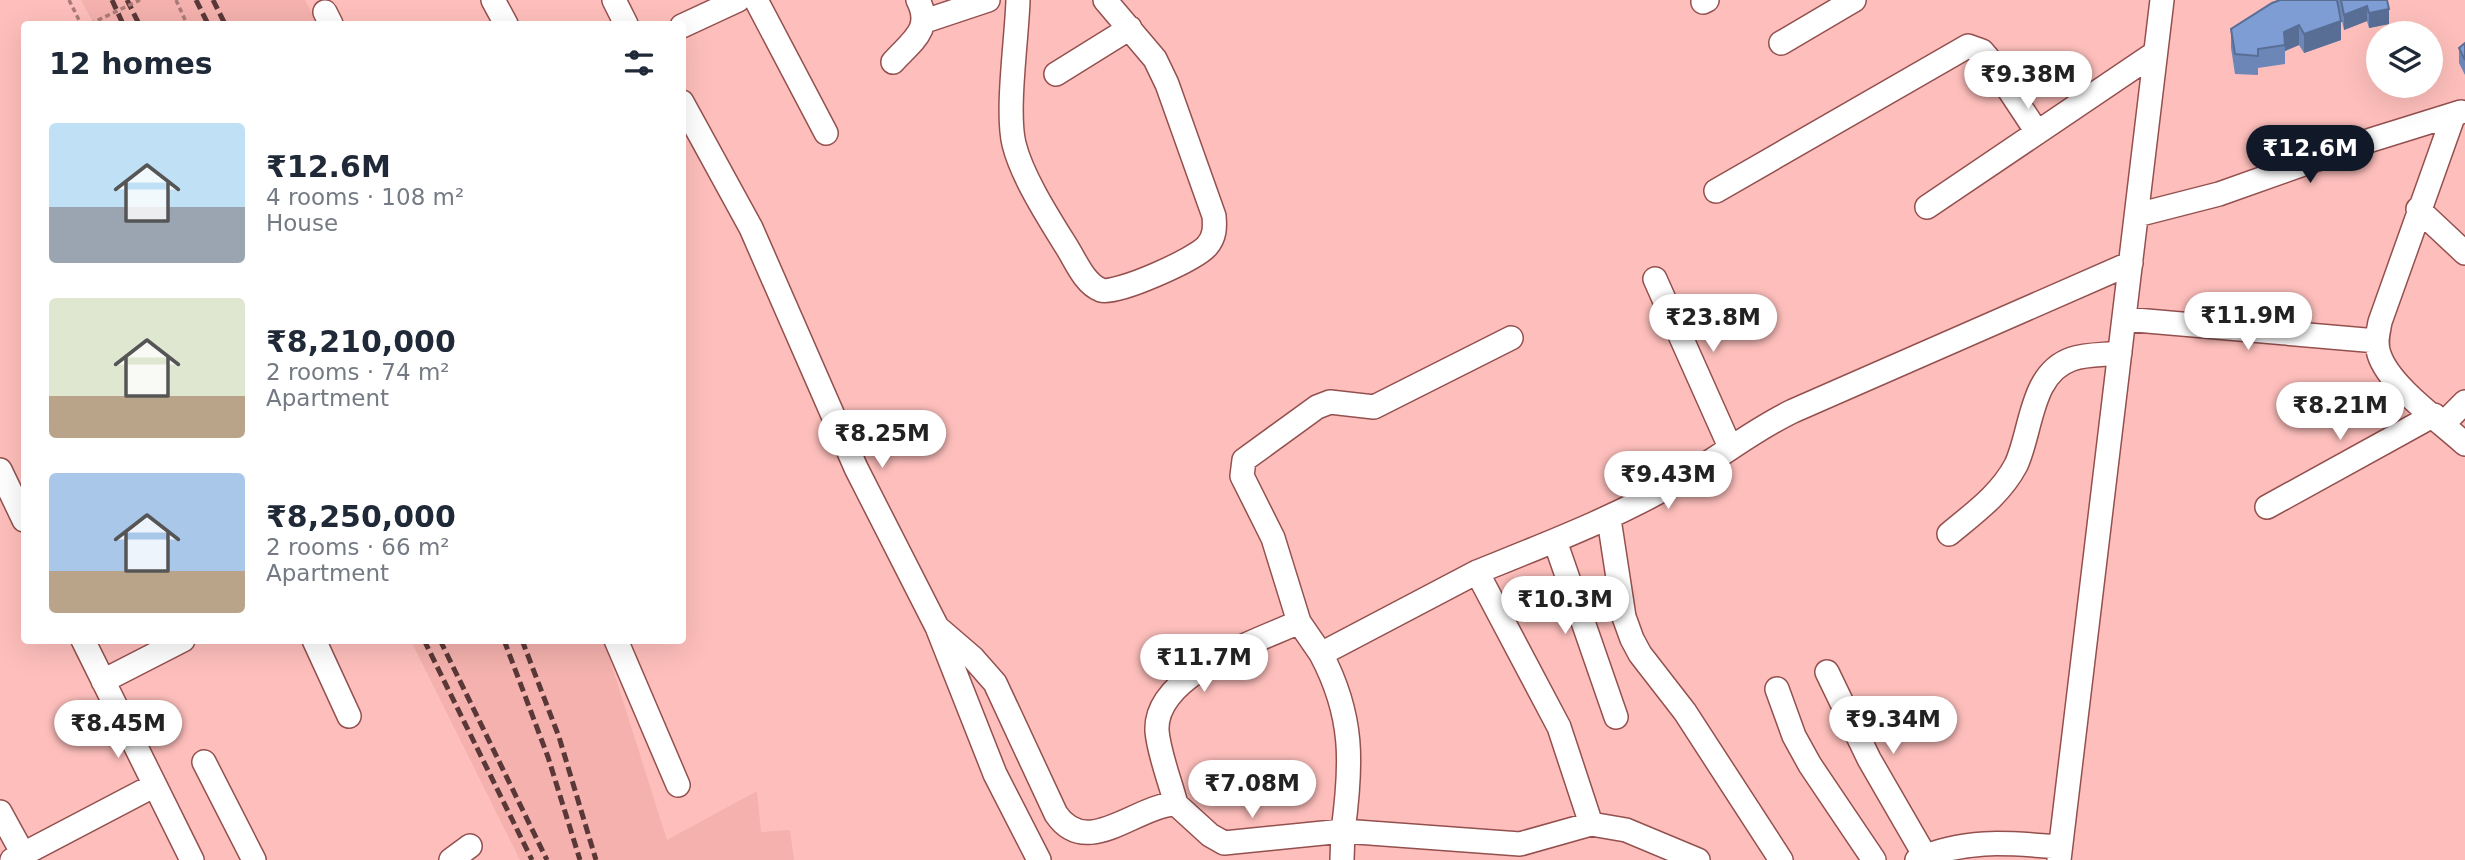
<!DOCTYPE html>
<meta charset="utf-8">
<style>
:root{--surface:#fff;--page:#f6f6f7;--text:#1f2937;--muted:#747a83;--accent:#111827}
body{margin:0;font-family:"DejaVu Sans",sans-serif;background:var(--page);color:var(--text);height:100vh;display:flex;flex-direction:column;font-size:26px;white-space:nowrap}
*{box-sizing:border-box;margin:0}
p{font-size:23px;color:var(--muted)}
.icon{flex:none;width:38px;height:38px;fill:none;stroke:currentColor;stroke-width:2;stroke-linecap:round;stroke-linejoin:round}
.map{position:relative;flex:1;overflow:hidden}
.sheet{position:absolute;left:21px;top:21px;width:665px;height:623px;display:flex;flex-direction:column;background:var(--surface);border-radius:7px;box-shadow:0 7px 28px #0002}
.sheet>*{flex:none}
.controls{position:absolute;left:2366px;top:21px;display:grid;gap:14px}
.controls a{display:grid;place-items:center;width:77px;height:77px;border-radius:50%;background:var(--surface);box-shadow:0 7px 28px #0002;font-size:35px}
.price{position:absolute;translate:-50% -60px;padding:0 16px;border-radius:24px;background:#fff;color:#222;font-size:23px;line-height:46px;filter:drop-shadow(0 2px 4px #0008)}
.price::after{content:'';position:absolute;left:50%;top:42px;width:21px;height:16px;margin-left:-10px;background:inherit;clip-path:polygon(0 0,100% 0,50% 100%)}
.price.selected{background:var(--accent);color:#fff}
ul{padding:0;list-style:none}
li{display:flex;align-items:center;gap:21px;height:175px;padding:0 28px}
li span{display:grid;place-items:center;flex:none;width:196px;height:140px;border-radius:7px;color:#555}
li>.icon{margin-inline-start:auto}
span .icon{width:84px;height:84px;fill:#fffc;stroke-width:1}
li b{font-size:30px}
h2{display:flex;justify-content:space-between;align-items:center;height:84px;padding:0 28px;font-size:30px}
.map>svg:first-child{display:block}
.built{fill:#f4b1ad}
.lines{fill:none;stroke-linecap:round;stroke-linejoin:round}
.minor-casing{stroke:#93504e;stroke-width:26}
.path{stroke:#ab7a78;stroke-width:3.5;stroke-dasharray:5 3.5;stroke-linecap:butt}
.minor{stroke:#fff;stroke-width:23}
.rail{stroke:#5a3837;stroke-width:5;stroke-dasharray:10 5;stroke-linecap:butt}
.path-bridge{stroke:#ab7a78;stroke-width:3.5;stroke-dasharray:5 3.5;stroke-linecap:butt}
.wall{fill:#6c87b7}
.shaded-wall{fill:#586e95}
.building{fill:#7e9dd5;stroke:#586e95;stroke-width:2}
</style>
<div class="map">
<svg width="2465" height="860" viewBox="0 0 2465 860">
<rect width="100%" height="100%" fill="#febfbc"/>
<path class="built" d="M 81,0 L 305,0 L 317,24 L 94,24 Z
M 411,641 L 604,641 L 667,840 L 757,791 L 761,832 L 790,830 L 794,860 L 520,860 Z"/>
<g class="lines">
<g class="minor-casing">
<path id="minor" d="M 493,0 L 506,24
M 614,0 L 626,24
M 756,0 L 826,133
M 1018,0 C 1017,37 1006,111 1014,144 C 1022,177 1050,220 1068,249 C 1076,262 1085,284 1101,290 C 1117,295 1196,259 1207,246 C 1215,237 1215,227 1214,216 L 1167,84 L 1155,59 L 1105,0
M 1703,2 L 1707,0
M 325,12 L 331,24
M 925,21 L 988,0
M 682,26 L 738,0
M 1781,43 L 1854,0
M 893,62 C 912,41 933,29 918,0
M 1056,74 L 1130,28
M 682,102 L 751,228 L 856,468 L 937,627 L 995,774 L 1039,860
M 2453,117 L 2380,322 C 2378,333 2375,343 2379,354 C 2389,386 2440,421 2465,444
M 1716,191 L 1968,46 L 1982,51 L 1988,58 L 2037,132
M 1927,207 L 2155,53
M 2418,209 L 2465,253
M 2137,215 L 2219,194 L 2371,140 L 2461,112
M 1655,279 L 1730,447
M 2124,319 L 2377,341
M 2443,424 L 2465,402
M 0,470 L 24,520
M 2267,507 L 2434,415
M 1609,519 L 1624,617 L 1632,639 L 1640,654 L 1685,712 L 1781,860
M 1949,534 C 1974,513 2000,495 2016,465 C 2032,431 2030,373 2072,359 C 2086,354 2105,355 2120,353
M 1555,541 L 1616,717
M 937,627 L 973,658 L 995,683 L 1056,814 C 1087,860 1136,805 1176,804 L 1210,835 L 1224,843 L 1343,831 C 1352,764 1354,716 1321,654 L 1477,572
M 83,640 L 192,860
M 314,640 L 349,716
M 616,640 L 678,785
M 1321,654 L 1299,622 L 1273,538 L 1242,476 L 1244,460 L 1317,407 L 1330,402 L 1374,407 L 1511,338
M 1827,672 L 1869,759 L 1925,856
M 103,681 L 183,640
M 1777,689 L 1794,736 L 1810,765 L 1874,860
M 204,762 L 254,860
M 1176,804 C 1170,781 1159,754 1157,731 C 1154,674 1258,641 1299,622
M 0,812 L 23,854
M 12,860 L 155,785
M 451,860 L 470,846
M 1342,860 L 1343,831 L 1520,844 L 1591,824
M 1698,860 L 1626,830 L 1591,824 L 1559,727 L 1477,572 C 1549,543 1620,516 1687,476 C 1723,455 1755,429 1793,411 L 2131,263
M 1917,860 C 1964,838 2010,843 2060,847
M 2059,860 L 2162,0"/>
</g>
<path class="path" d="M 69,0 L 81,24
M 176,0 L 187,24"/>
<use href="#minor" class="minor"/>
<path class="rail" d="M 112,0 L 123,24
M 127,0 L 139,24
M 196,0 L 208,24
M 213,0 L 225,24
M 424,640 L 532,860
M 440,640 L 547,860
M 504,640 L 548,757 L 580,860
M 522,640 L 559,737 L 596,860"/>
<path class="path-bridge" d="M 90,24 L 140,0"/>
</g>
<path class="wall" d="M 2337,0 L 2387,0 L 2389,24 L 2369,28 L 2367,21 L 2344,30 Z
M 2272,3 L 2341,40 L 2304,53 L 2299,45 L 2285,51 L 2285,64 L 2258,68 L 2258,75 L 2235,74 L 2231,48 L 2231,29 Z
M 2465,43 L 2465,75 L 2459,63 L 2459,48 Z"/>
<path class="shaded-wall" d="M 2367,6 L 2367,21 L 2344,30 L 2344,15 Z
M 2389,9 L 2389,24 L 2369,28 L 2369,13 Z
M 2341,21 L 2341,40 L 2304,53 L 2304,34 Z
M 2299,25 L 2299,45 L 2285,51 L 2284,32 Z"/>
<path class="building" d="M 2280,0 L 2337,0 L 2341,21 L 2304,34 L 2299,25 L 2284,32 L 2285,45 L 2258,49 L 2258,56 L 2235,54 L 2231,29 L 2272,3 Z
M 2341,0 L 2387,0 L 2389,9 L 2369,13 L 2367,6 L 2344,15 Z
M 2465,43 L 2465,60 L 2459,48 Z"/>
</svg>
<div class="controls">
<a><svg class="icon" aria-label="layers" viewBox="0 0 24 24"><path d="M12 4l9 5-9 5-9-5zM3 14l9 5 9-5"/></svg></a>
</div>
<b class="price" style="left:2028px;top:111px">₹9.38M</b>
<b class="price selected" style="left:2310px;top:185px">₹12.6M</b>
<b class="price" style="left:2248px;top:352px">₹11.9M</b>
<b class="price" style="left:1713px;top:354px">₹23.8M</b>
<b class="price" style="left:2340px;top:442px">₹8.21M</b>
<b class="price" style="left:882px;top:470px">₹8.25M</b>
<b class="price" style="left:1668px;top:511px">₹9.43M</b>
<b class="price" style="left:1565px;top:636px">₹10.3M</b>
<b class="price" style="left:1204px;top:694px">₹11.7M</b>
<b class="price" style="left:1893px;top:756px">₹9.34M</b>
<b class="price" style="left:118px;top:760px">₹8.45M</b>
<b class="price" style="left:1252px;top:820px">₹7.08M</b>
<section class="sheet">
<h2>12 homes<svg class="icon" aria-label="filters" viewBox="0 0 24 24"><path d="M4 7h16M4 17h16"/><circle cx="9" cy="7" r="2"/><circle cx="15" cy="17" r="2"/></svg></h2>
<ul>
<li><span style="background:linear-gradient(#bfe0f5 60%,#9aa5b1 0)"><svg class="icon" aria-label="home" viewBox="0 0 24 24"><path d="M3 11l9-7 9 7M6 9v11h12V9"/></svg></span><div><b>₹12.6M</b><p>4 rooms · 108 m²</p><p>House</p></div></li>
<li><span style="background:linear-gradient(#dfe7d0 70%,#b9a48a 0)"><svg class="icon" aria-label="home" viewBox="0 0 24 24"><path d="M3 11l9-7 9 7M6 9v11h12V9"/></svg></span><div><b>₹8,210,000</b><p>2 rooms · 74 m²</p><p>Apartment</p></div></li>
<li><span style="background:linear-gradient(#a9c7e8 70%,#b9a48a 0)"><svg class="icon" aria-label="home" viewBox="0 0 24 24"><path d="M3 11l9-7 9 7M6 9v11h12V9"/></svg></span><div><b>₹8,250,000</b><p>2 rooms · 66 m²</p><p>Apartment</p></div></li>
</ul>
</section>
</div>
